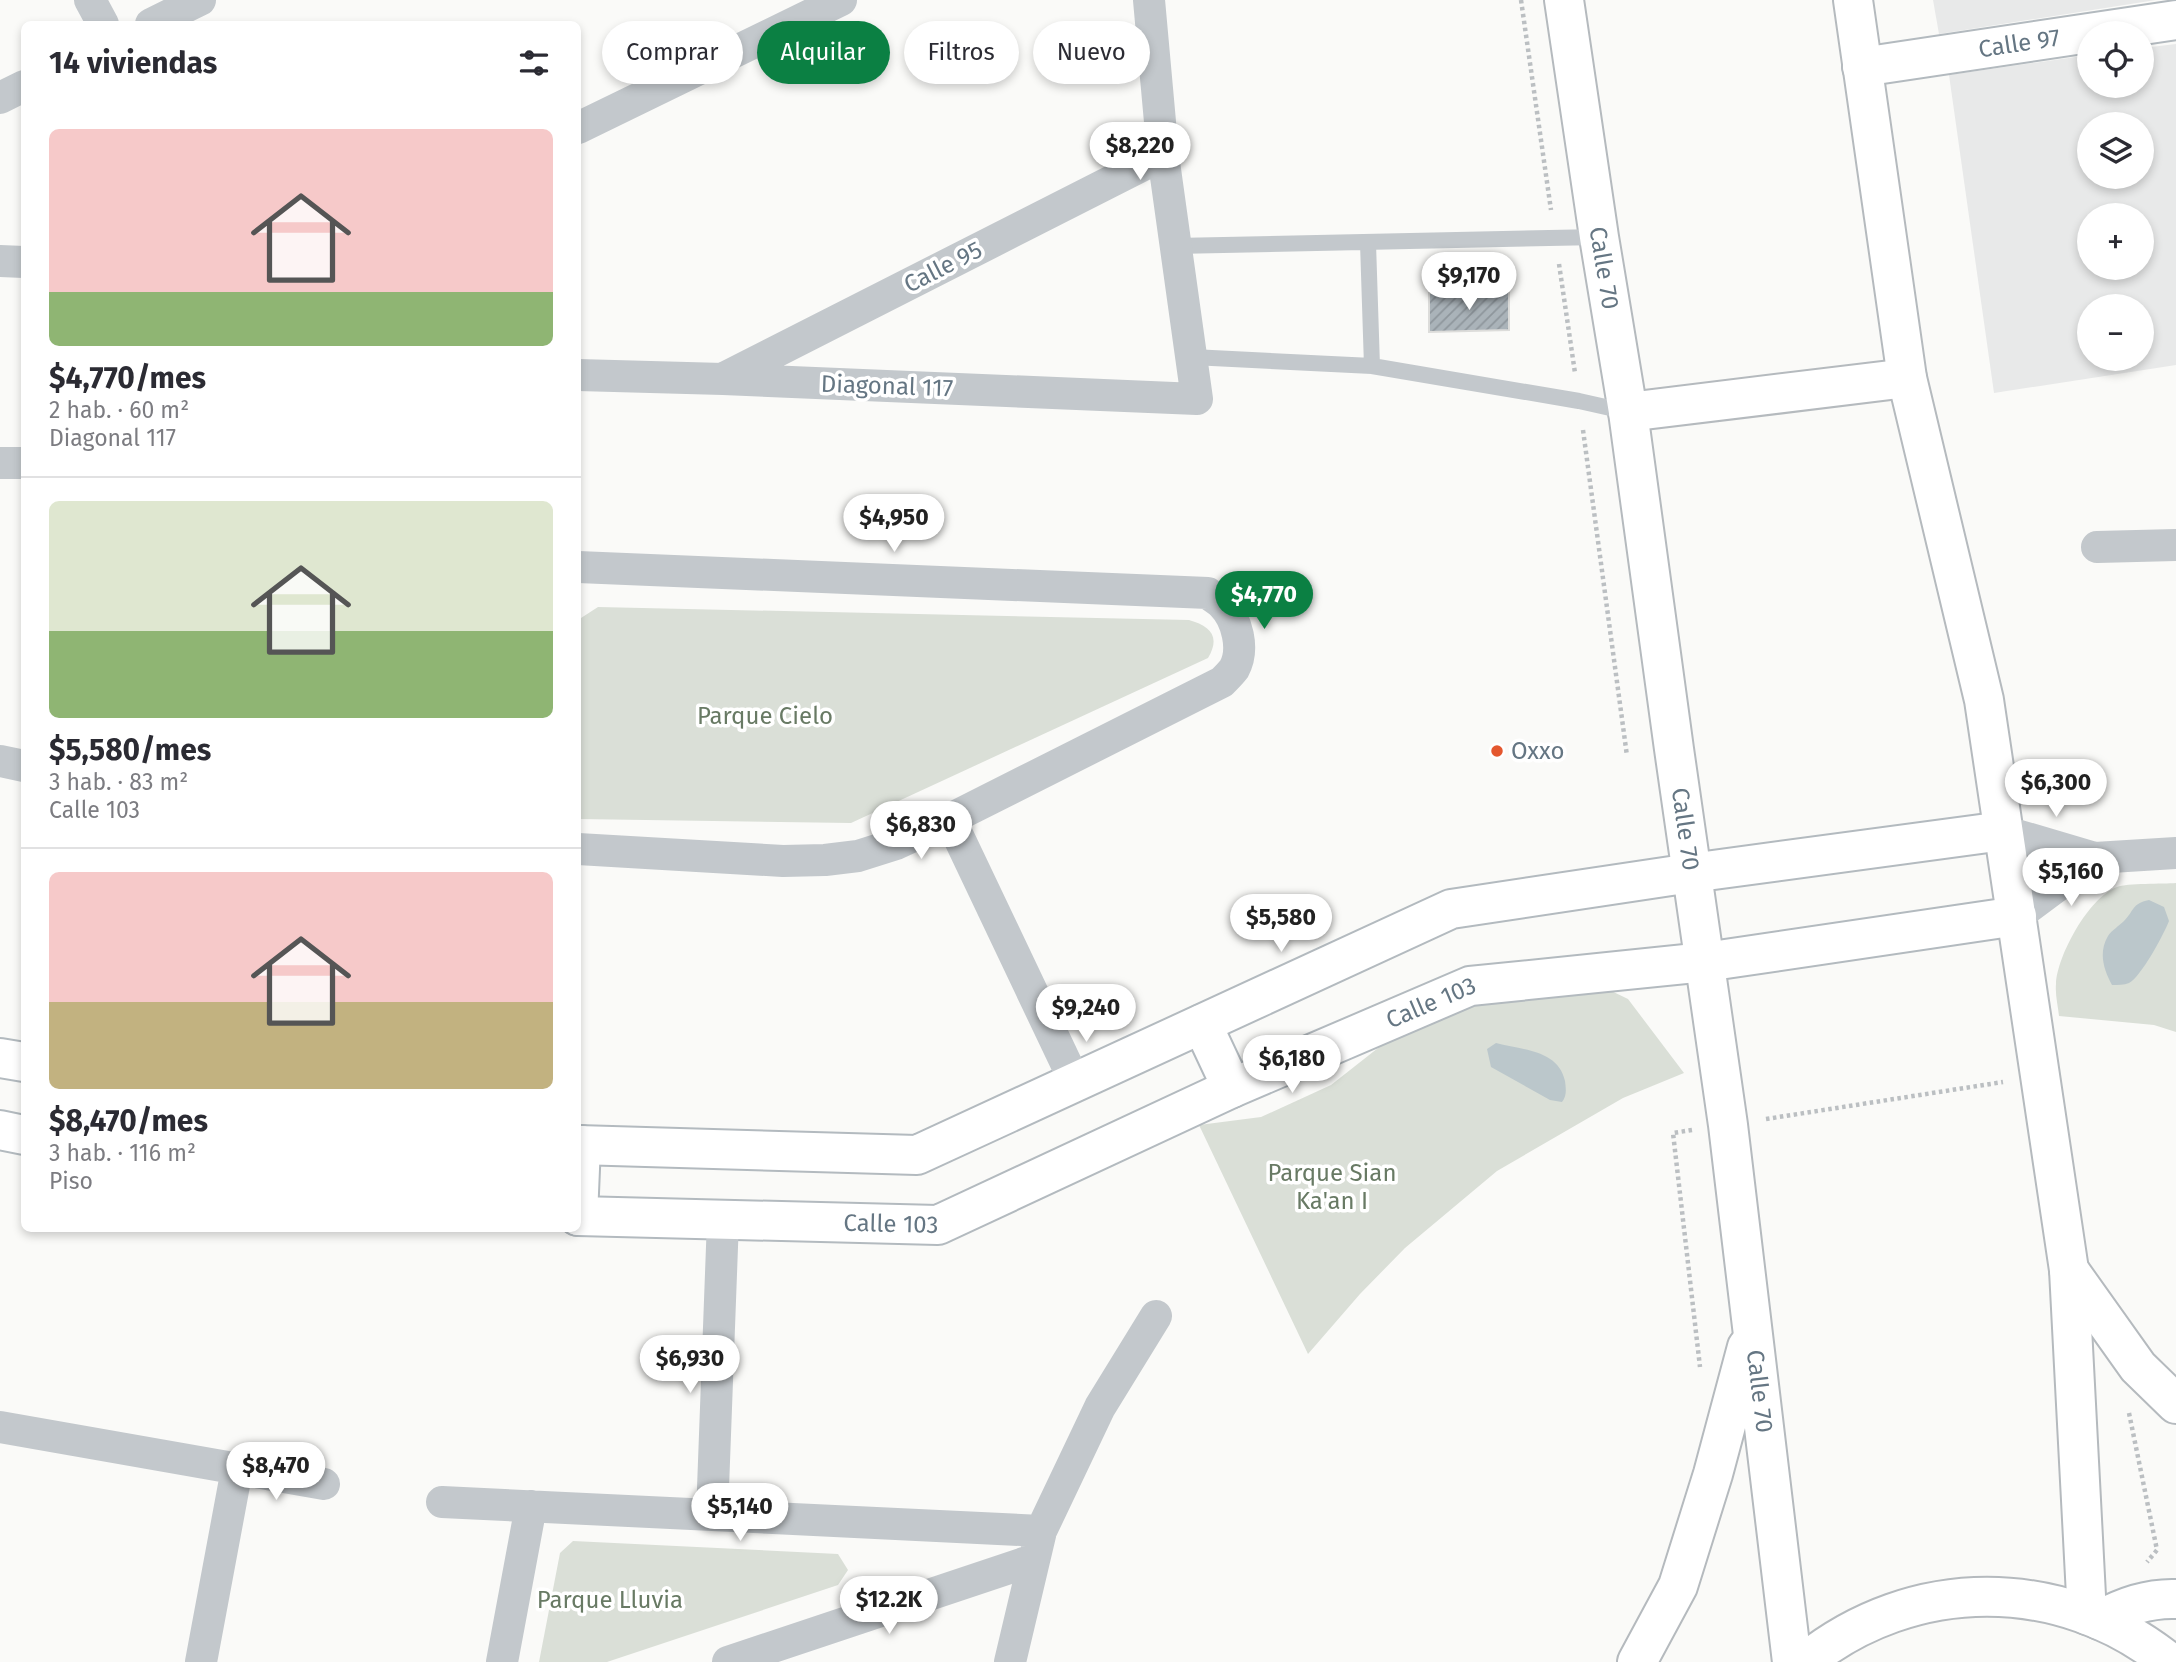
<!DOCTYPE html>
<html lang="es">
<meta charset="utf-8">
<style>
:root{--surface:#fff;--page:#f7f7f7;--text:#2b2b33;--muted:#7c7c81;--line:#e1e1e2;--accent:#0b8043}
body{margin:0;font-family:"Fira Sans",sans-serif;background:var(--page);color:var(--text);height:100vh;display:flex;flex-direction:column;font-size:26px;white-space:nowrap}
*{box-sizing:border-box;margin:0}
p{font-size:23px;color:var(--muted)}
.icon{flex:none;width:38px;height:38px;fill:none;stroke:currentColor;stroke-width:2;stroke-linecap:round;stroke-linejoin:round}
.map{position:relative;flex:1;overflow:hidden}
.sheet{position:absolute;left:21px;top:21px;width:560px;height:1211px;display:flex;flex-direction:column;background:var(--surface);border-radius:10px;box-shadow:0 4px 10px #0003}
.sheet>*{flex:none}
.banner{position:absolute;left:602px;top:21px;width:665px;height:63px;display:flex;gap:14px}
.tools{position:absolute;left:2077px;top:21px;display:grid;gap:14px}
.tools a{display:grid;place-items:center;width:77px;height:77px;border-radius:50%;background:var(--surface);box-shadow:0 4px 10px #0003;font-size:35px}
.price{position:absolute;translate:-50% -60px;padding:0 16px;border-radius:24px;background:#fff;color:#222;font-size:23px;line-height:46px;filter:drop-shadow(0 2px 4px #0008)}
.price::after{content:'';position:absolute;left:50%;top:42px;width:21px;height:16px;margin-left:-10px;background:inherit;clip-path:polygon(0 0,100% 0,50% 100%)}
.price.current{background:var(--accent);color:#fff}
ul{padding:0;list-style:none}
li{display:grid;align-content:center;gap:14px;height:371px;padding:0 28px}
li+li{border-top:2px solid var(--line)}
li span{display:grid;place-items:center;height:217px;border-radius:10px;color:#555}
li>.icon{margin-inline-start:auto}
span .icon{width:126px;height:126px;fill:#fffc;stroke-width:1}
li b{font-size:30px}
h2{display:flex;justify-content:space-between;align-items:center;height:84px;padding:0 28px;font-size:30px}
.chip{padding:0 24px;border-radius:32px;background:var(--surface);box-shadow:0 4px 10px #0003;font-size:24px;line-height:63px}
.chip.current{background:var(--accent);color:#fff}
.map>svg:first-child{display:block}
.built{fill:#e8e9e9;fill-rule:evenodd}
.park{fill:#dadfd7}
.water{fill:#bbc7cb}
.building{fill:url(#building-hatch);stroke:#dcdcda;stroke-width:2}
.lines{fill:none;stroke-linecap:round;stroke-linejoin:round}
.secondary-casing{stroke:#b3babf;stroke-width:42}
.primary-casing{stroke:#b5babe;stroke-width:42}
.path{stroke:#bbbfc2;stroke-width:4.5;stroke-dasharray:3.5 3.5;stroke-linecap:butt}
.lane{stroke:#c3c8cc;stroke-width:16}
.street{stroke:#c3c8cc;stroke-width:32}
.secondary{stroke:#fff;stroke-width:38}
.primary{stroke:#fff;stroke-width:38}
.poi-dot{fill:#e4572e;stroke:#fff;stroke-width:2.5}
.labels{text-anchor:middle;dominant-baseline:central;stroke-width:7;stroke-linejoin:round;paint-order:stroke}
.street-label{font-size:24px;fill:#657683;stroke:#fff}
.park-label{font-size:24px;fill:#687a64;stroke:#fff}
.poi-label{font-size:24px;fill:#657683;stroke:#fff;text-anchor:start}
</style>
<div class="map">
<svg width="2176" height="1662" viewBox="0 0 2176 1662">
<defs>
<pattern id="building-hatch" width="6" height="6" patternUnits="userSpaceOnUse" patternTransform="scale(1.75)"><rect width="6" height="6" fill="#aab3b9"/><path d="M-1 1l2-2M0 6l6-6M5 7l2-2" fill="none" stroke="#8e969c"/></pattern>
</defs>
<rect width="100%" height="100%" fill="#fafaf8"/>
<path class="built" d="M 1933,0 L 2156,0 L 1939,34 Z
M 2176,44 L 2176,365 L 1994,393 L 1949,75 L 2089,55 L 2090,86 L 2142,86 L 2142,48 ZM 2090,124 L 2142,124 L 2142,177 L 2090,177 ZM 2090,215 L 2142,215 L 2142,268 L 2090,268 ZM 2090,306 L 2142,306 L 2142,359 L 2090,359 Z"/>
<path class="park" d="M 598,607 L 1189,620 C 1210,626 1221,636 1208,658 L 851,823 L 578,819 L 578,635 L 581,618 Z
M 2176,883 L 2176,1032 L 2154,1025 L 2059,1016 C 2058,1006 2055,995 2056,984 C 2057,956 2089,897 2117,887 C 2127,883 2163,884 2176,883 Z
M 1601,986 L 1628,999 L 1684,1073 L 1623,1098 L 1497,1171 L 1405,1248 L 1360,1294 L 1308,1354 L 1199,1125 L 1261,1117 L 1331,1085 L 1406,1026 L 1483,993 Z
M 573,1541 L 838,1554 L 848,1570 L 838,1585 L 607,1662 L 539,1662 L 560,1553 Z"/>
<path class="water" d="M 2149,900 L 2164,907 L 2169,921 C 2164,934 2141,977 2129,983 C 2124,985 2118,985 2112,985 C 2104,970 2098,953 2108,936 C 2112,930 2119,926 2124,921 C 2135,910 2131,904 2149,900 Z
M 1496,1043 C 1521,1050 1558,1049 1565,1081 C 1566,1089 1567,1096 1562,1102 L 1550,1100 L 1491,1067 L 1487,1049 Z"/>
<path class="building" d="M 1509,291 L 1509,330 L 1429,332 L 1429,293 Z"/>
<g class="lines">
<g class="secondary-casing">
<g id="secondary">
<path id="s1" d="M 1862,67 L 2176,20"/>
<path d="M 1202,1024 L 1232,1088"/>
<path d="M 0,1058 L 24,1062"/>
<path d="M 0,1130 L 24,1135"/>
<path d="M 578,1145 L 917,1155 L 1451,909 L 1691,873 L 2003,831"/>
<path id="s2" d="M 578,1216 L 938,1225 L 1232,1088 L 1470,986 L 1705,962 L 2017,916"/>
<path d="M 578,1216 L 581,1145"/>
<path d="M 2099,1620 C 2124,1607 2148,1598 2176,1599"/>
</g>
</g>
<g class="primary-casing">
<g id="primary">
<path id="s3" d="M 1564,0 L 1599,237 L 1628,412 L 1674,749 L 1728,1125 L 1792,1662"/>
<path d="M 1853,0 L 1907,378 L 1984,700 L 2069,1270 L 2087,1615"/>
<path d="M 1628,412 L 1907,378"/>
<path d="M 2069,1270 L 2138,1367 L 2176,1404"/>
<path d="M 1637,1662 L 1678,1586 L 1713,1474 L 1747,1347"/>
<path d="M 1805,1662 C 1913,1575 2061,1575 2169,1662"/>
</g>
</g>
<path class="path" d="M 1521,0 L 1551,210
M 1559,264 L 1575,373
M 1583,430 L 1627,756
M 1766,1119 L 2003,1082
M 1692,1130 L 1673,1133 L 1700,1367
M 2129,1413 L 2157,1550 L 2147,1562"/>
<path class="lane" d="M 1368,243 L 1372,366
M 1175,246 L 1599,237
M 1192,357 L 1372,366 L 1579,401 L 1628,412"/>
<path class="street" d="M 90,0 L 103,24
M 151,24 L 200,0
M 0,98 L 24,86
M 578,128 L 841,0
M 0,261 L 24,262
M 578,375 L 723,379 L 1197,399 L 1163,155 L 1149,0
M 724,378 L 1163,155
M 0,463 L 24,463
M 2097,547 L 2176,545
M 578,567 L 1208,593 C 1212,597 1218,600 1222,604 C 1237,619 1245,649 1234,669 C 1231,673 1226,678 1222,682 L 950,819 L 896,844 L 858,856 L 825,860 L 783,861 L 578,849
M 0,761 L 24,766
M 950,819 L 1075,1082
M 2003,831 L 2095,858 L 2176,853
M 2017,916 L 2095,858
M 0,1427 L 324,1484
M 442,1502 L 1041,1531
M 712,1515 L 723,1220
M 201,1662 L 237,1469
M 502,1662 L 531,1506
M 728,1662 L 1033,1560
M 1010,1662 L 1041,1531 L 1100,1407 L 1156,1316"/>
<use href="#secondary" class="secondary"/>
<use href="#primary" class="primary"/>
</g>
<circle class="poi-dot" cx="1497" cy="751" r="7"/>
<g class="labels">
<g class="street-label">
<text stroke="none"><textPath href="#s1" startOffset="159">Calle 97</textPath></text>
<text transform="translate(943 267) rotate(-27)">Calle 95</text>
<text stroke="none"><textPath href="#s3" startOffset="271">Calle 70</textPath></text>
<text transform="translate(887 386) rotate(2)">Diagonal 117</text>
<text stroke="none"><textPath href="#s3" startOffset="838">Calle 70</textPath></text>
<text stroke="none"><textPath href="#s2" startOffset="901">Calle 103</textPath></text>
<text stroke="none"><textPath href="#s2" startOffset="313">Calle 103</textPath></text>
<text stroke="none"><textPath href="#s3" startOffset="1405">Calle 70</textPath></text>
</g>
<g class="park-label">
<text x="765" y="716">Parque Cielo</text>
<text x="1332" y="1173">Parque Sian<tspan x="1332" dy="28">Ka'an I</tspan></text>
<text x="610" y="1600">Parque Lluvia</text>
</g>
<g class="poi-label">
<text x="1511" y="751">Oxxo</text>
</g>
</g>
</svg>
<div class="tools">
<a><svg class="icon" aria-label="locate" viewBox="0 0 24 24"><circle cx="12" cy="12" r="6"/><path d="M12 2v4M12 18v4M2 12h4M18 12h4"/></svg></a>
<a><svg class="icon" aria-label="layers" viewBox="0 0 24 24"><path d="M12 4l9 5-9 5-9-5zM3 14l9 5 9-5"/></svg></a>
<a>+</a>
<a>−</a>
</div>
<b class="price" style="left:1140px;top:182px">$8,220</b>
<b class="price" style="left:1469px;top:312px">$9,170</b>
<b class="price" style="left:894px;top:554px">$4,950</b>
<b class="price current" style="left:1264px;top:631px">$4,770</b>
<b class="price" style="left:2056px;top:819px">$6,300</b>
<b class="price" style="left:921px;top:861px">$6,830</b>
<b class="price" style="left:2071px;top:908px">$5,160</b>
<b class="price" style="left:1281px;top:954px">$5,580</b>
<b class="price" style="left:1086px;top:1044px">$9,240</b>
<b class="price" style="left:1292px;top:1095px">$6,180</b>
<b class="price" style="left:690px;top:1395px">$6,930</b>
<b class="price" style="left:276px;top:1502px">$8,470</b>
<b class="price" style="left:740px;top:1543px">$5,140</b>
<b class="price" style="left:889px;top:1636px">$12.2K</b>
<div class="banner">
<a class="chip">Comprar</a>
<a class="chip current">Alquilar</a>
<a class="chip">Filtros</a>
<a class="chip">Nuevo</a>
</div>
<section class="sheet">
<h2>14 viviendas<svg class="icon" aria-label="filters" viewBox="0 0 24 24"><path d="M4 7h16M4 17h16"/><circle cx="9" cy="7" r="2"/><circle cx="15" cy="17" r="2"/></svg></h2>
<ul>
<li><span style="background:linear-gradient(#f6c9c9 75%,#8fb573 0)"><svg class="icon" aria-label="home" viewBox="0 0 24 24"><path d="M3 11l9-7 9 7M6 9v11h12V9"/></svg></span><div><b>$4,770/mes</b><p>2 hab. · 60 m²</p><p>Diagonal 117</p></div></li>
<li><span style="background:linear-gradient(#dfe7d0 60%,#8fb573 0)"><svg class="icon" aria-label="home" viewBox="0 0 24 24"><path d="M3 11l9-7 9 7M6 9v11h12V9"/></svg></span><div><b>$5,580/mes</b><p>3 hab. · 83 m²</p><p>Calle 103</p></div></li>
<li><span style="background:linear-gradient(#f6c9c9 60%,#c2b280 0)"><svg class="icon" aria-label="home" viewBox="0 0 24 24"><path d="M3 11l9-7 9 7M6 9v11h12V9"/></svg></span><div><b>$8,470/mes</b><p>3 hab. · 116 m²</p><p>Piso</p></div></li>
</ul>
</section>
</div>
